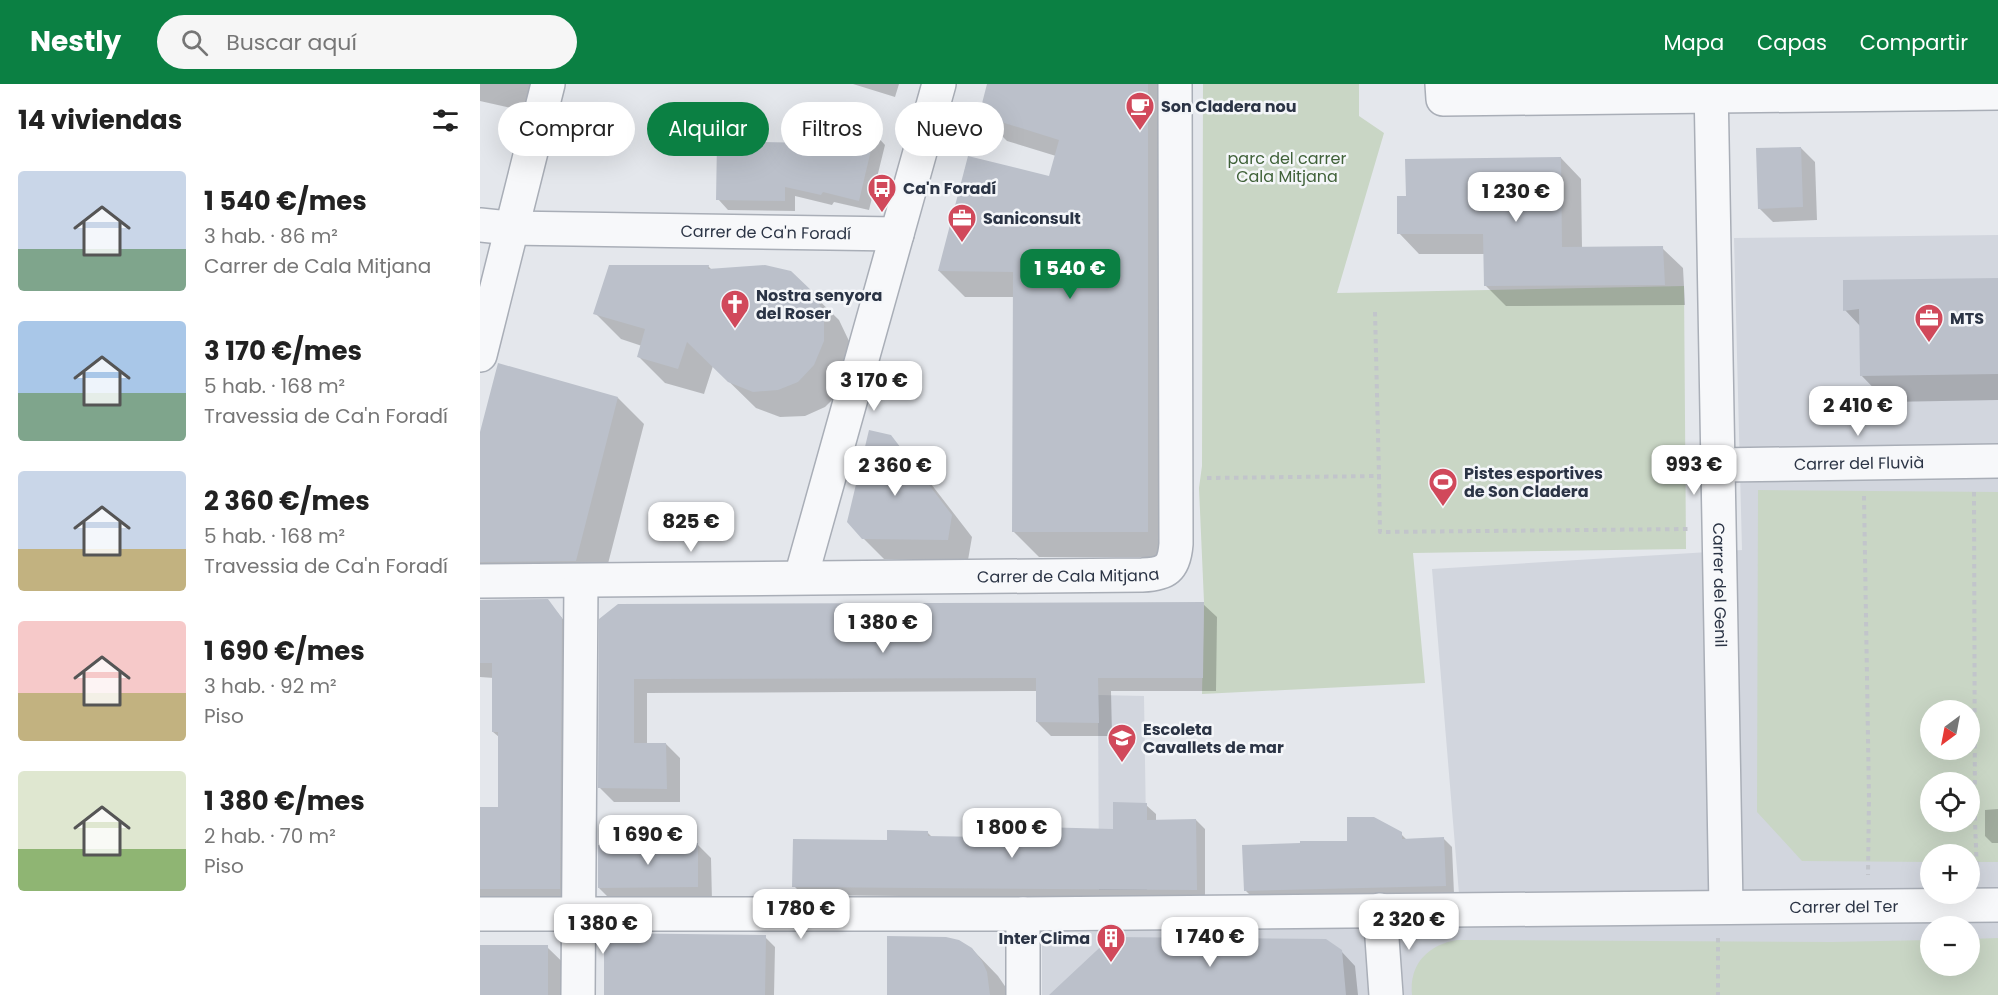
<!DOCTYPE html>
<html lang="es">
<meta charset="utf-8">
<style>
:root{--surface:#fff;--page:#f6f6f6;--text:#222;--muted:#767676;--accent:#0b8043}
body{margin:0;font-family:Poppins,sans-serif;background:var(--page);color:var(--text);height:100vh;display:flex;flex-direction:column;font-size:22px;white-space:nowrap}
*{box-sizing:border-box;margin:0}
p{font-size:20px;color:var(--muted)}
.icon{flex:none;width:33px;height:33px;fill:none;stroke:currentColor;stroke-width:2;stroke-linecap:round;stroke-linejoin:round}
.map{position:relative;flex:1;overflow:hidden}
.details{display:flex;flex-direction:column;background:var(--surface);width:480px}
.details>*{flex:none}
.top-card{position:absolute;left:18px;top:18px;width:570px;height:54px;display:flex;gap:12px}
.needle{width:39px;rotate:212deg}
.controls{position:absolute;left:1440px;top:616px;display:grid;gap:12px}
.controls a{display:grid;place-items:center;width:60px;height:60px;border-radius:50%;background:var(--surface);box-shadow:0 6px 24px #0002;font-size:30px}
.price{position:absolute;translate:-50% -51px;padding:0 14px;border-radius:12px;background:#fff;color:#222;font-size:20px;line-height:39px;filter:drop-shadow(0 2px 3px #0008)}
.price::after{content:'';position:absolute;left:50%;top:36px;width:18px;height:14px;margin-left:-9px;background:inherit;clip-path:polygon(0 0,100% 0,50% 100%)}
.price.active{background:var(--accent);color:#fff}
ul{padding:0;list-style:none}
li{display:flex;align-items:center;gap:18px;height:150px;padding:0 18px}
li span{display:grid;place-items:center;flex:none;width:168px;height:120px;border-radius:6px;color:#555}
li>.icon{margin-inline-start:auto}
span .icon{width:72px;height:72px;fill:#fffc;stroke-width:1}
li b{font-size:26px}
h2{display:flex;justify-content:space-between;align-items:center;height:72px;padding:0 18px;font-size:26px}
.tag{padding:0 21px;border-radius:27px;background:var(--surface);box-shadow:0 6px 24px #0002;font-size:21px;line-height:54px}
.tag.active{background:var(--accent);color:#fff}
header{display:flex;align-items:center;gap:36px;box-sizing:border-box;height:84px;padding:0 30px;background:var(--accent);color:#fff}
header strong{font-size:28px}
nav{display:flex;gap:33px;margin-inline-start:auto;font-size:21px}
.search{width:420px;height:54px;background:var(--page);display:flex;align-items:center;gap:15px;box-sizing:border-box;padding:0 21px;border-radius:33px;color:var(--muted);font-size:22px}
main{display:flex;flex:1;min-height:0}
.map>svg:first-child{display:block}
.built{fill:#d2d6de;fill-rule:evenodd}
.green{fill:#c9d6c5;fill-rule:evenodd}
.shadow{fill:#0003}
.building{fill:#bbc0ca}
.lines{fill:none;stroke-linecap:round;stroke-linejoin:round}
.street-casing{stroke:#a9aeb7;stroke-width:36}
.path{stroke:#c2c5cb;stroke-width:4;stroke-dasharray:4.5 4.5;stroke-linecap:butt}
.street{stroke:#f7f8fa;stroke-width:33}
.labels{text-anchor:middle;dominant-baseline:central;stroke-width:5;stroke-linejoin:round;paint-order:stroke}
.poi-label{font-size:16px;font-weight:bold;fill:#2b3445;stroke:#f4f6f9;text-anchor:start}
.park-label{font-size:16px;fill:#3f6138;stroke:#f4f6f9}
.street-label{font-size:16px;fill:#2b3445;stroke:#f4f6f9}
</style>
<header>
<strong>Nestly</strong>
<div class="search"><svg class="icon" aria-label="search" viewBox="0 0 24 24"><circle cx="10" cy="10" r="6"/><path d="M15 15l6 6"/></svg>Buscar aquí</div>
<nav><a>Mapa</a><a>Capas</a><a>Compartir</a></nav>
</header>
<main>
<section class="details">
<h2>14 viviendas<svg class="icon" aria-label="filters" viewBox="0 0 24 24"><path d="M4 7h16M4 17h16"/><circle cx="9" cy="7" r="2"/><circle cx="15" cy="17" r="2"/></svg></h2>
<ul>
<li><span style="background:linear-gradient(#c9d6e8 65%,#7fa58c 0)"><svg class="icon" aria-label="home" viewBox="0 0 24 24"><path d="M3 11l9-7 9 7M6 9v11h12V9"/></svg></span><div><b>1 540 €/mes</b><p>3 hab. · 86 m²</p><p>Carrer de Cala Mitjana</p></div></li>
<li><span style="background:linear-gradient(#a9c7e8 60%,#7fa58c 0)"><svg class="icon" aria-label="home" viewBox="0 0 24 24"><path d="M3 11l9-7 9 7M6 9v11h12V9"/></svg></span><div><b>3 170 €/mes</b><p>5 hab. · 168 m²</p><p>Travessia de Ca'n Foradí</p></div></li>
<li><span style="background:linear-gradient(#c9d6e8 65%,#c2b280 0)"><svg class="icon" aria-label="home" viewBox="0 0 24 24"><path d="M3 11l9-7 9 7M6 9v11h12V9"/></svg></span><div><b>2 360 €/mes</b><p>5 hab. · 168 m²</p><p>Travessia de Ca'n Foradí</p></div></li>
<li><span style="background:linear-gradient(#f6c9c9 60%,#c2b280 0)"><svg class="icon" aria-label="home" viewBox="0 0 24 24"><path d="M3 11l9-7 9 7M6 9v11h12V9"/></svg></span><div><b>1 690 €/mes</b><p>3 hab. · 92 m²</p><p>Piso</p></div></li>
<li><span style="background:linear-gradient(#dfe7d0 65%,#8fb573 0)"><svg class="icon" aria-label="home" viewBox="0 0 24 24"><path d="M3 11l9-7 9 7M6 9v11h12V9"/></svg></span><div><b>1 380 €/mes</b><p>2 hab. · 70 m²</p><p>Piso</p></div></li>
</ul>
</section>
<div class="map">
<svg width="1518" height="911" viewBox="0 0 1518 911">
<rect width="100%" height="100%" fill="#e4e7ec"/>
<path class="built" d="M 1518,151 L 1518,911 L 562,911 L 562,853 L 979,810 L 952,485 L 1262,466 L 1254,154 ZM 1450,627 L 1490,627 L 1490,666 L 1450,666 ZM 1450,699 L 1490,699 L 1490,738 L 1450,738 ZM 1450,771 L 1490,771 L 1490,810 L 1450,810 ZM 1450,843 L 1490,843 L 1490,882 L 1450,882 Z
M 618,611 L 664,612 L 667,806 L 619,806 Z"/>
<path class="green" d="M 723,0 L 879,0 L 879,32 L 904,49 L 857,209 L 1204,202 L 1206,465 L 933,469 L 945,599 L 722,610 L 724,518 L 719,404 L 722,382 Z
M 1278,406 L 1518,408 L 1518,778 L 1490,778 L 1490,771 L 1450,771 L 1450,778 L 1322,777 L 1277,728 ZM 1450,627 L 1490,627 L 1490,666 L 1450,666 ZM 1450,699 L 1490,699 L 1490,738 L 1450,738 Z
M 1518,854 L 1518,911 L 932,911 C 929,881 947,861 977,856 L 1352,858 L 1450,856 L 1450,882 L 1490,882 L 1490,855 Z"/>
<path class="shadow" d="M 0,0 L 67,0 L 58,30 L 0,17 Z
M 373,0 L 419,0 L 415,13 Z
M 509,0 L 693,0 L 694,473 L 559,473 L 533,447 L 534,213 L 485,213 L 459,187 L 570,94 L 576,72 L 527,57 L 501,31 Z
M 367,43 L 395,50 L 405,61 L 389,126 L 354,118 L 352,121 L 315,112 L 315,127 L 248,126 L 238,115 L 334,60 L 363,58 Z
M 1321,64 L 1335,78 L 1337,136 L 1293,138 L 1279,124 Z
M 1081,74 L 1101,95 L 1102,164 L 1182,164 L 1203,184 L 1205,221 L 1026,222 L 1006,202 L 1005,170 L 939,170 L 919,149 L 927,114 Z
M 228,182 L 232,186 L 310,188 L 359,236 L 369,257 L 370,283 L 360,308 L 345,323 L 325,332 L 300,333 L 276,324 L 233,282 L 224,310 L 185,299 L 159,273 L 162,262 L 141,255 L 115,229 Z
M 1518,195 L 1518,316 L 1407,318 L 1381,291 L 1381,243 L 1365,226 Z
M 138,314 L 164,340 L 122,503 L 0,486 L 0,354 Z
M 410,353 L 431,374 L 492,453 L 488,476 L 404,475 L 383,454 Z
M 0,518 L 68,518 L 96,550 L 94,819 L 0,818 L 0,725 L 19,725 L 19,653 L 13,648 L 14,594 L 0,593 Z
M 723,520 L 737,533 L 736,607 L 631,607 L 632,652 L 571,652 L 557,638 L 557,607 L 167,609 L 167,660 L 186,660 L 200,674 L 200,718 L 134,718 L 120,704 L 121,536 Z
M 666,721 L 676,730 L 676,737 L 716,736 L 725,745 L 725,815 L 323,811 L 314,802 L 409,757 L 447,748 L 453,754 L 502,754 L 506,758 L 560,758 L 635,746 Z
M 1518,725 L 1518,759 L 1512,759 L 1505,752 L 1505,726 Z
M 921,750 L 927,756 L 964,755 L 972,763 L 974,810 L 773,814 L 765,806 Z
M 217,760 L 231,774 L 232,817 L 133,818 L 119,804 Z
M 285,853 L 295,863 L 294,911 L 125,911 Z
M 0,863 L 67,863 L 102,897 L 102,911 L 0,911 Z
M 492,865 L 518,892 L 531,911 L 409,911 Z
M 861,867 L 875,882 L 878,911 L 577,911 Z"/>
<path class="building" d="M 507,0 L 668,0 L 668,448 L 532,448 L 533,188 L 458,187 L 488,72 L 569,92 L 579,56 L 499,31 Z
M 366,41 L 395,49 L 379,117 L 343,108 L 341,111 L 305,103 L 305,117 L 236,116 L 237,57 L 332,59 L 335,49 L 362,56 Z
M 1321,63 L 1323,123 L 1278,125 L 1276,64 Z
M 1081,73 L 1082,163 L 1183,162 L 1185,201 L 1004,202 L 1003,150 L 917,150 L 917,112 L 926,112 L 925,75 Z
M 129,181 L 229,181 L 228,185 L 285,181 L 311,187 L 333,208 L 344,229 L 344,257 L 334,281 L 318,298 L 298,306 L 273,308 L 248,298 L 207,258 L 198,285 L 157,273 L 165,245 L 113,230 Z
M 1518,194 L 1518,290 L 1380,292 L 1379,225 L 1363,227 L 1363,196 Z
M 18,279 L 138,313 L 96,477 L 0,478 L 0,348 Z
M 389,346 L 411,351 L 472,431 L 468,456 L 382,455 L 367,438 Z
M 68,515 L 82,534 L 80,805 L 0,805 L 0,723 L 18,723 L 18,648 L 12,648 L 12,579 L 0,579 L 0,516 Z
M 724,518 L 723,594 L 618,594 L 619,639 L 556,638 L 556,594 L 154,595 L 154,659 L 186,659 L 187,705 L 118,704 L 119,535 L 138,520 Z
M 633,718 L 667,719 L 667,736 L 716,735 L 717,806 L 312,803 L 313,755 L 407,756 L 407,746 L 448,747 L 448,752 L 503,753 L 503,756 L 558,757 L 559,743 L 633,745 Z
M 867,733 L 894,733 L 922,748 L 922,755 L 964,753 L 966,802 L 764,807 L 762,761 L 820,759 L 820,757 L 867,757 Z
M 218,759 L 218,803 L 118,804 L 118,761 Z
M 124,849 L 286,851 L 285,911 L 124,911 Z
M 407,852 L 466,853 L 479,856 L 492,864 L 502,877 L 507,888 L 510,911 L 407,911 Z
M 631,853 L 846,855 L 862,866 L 866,911 L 569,911 Z
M 0,861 L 68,861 L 68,911 L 0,911 Z"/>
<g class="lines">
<g class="street-casing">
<g id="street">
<path d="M 962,0 L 963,15 L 1518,9"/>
<path id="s1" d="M 1231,0 L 1246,823"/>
<path id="s2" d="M 0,141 L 30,144 L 417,150"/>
<path d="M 0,271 L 68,0"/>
<path id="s3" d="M 1239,381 L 1518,377"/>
<path d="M 321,493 L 459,0"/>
<path id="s4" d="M 0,497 L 662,491 C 686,490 694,485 696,460 L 695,0"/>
<path d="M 900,826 L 906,911"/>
<path id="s5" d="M 0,830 L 543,830 L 1518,821"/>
<path d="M 98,911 L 101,497"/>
<path d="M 543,911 L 543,830"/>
</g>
</g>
<path class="path" d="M 895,228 L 899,392
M 727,394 L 899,392 L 900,448 L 1208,445
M 1494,408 L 1495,737 L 1497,790
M 1384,412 L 1389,714 L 1388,791
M 1238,854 L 1238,911"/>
<use href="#street" class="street"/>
</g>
<defs>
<g id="cafe-pin" transform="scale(1.5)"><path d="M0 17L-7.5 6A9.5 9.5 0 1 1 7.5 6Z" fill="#d1495b" stroke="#f4f6f9"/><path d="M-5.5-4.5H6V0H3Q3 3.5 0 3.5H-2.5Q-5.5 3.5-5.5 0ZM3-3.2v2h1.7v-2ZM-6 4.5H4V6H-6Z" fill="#fff"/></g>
<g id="bus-pin" transform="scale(1.5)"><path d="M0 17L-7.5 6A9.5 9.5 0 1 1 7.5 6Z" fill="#d1495b" stroke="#f4f6f9"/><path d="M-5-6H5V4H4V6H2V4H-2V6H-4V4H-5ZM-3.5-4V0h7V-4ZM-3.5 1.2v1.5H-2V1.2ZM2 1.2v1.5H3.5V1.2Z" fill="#fff"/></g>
<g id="office-pin" transform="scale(1.5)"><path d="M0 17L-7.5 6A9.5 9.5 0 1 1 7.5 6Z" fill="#d1495b" stroke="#f4f6f9"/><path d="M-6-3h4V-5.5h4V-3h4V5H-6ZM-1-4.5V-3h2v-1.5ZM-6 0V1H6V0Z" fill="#fff"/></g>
<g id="church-pin" transform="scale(1.5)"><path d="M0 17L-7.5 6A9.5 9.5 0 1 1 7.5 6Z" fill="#d1495b" stroke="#f4f6f9"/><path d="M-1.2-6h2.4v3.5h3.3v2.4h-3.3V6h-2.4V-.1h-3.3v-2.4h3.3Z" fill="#fff"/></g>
<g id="stadium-pin" transform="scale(1.5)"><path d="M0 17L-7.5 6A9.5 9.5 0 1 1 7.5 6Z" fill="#d1495b" stroke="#f4f6f9"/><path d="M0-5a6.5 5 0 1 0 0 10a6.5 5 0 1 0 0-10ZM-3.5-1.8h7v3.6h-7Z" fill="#fff"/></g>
<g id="school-pin" transform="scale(1.5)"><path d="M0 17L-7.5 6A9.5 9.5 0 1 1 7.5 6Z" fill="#d1495b" stroke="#f4f6f9"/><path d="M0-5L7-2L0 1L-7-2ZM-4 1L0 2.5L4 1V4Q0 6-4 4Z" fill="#fff"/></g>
<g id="building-pin" transform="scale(1.5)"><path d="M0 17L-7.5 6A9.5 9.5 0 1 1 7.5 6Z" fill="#d1495b" stroke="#f4f6f9"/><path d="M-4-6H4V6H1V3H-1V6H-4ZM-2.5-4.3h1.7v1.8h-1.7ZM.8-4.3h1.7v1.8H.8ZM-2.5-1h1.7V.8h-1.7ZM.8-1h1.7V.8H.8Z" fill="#fff"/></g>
</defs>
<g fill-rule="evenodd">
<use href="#cafe-pin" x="660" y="22"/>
<use href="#bus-pin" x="402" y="104"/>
<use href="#office-pin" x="482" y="134"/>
<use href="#church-pin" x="255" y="220"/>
<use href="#office-pin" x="1449" y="234"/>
<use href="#stadium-pin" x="963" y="398"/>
<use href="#school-pin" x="642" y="654"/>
<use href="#building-pin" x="631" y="854"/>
</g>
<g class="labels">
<g class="poi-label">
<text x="681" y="22">Son Cladera nou</text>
<text x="423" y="104">Ca'n Foradí</text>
<text x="503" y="134">Saniconsult</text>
<text x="276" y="211">Nostra senyora<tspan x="276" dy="18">del Roser</tspan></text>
<text x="1470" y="234">MTS</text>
<text x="984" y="389">Pistes esportives<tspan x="984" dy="18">de Son Cladera</tspan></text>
<text x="663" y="645">Escoleta<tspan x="663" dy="18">Cavallets de mar</tspan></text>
<text x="610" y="854" text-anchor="end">Inter Clima</text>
</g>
<g class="park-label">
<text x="807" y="74">parc del carrer<tspan x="807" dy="18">Cala Mitjana</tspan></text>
</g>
<g class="street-label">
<text stroke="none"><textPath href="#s2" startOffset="286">Carrer de Ca'n Foradí</textPath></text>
<text stroke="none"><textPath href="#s3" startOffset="140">Carrer del Fluvià</textPath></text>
<text stroke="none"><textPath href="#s4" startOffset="588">Carrer de Cala Mitjana</textPath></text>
<text stroke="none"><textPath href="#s1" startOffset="501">Carrer del Genil</textPath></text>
<text stroke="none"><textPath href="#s5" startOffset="1364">Carrer del Ter</textPath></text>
</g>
</g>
</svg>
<div class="controls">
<a><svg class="needle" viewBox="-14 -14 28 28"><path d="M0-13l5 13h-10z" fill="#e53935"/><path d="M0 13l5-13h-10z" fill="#767676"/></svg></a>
<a><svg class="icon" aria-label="locate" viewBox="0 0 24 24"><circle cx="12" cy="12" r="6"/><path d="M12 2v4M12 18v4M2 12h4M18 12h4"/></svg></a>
<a>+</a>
<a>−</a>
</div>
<b class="price" style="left:1036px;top:139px">1 230 €</b>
<b class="price active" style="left:590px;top:216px">1 540 €</b>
<b class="price" style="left:394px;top:328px">3 170 €</b>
<b class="price" style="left:1378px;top:353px">2 410 €</b>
<b class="price" style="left:1214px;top:412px">993 €</b>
<b class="price" style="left:415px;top:413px">2 360 €</b>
<b class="price" style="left:211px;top:469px">825 €</b>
<b class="price" style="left:403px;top:570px">1 380 €</b>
<b class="price" style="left:532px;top:775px">1 800 €</b>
<b class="price" style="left:168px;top:782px">1 690 €</b>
<b class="price" style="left:321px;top:856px">1 780 €</b>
<b class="price" style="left:929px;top:867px">2 320 €</b>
<b class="price" style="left:123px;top:871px">1 380 €</b>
<b class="price" style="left:730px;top:884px">1 740 €</b>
<div class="top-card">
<a class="tag">Comprar</a>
<a class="tag active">Alquilar</a>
<a class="tag">Filtros</a>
<a class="tag">Nuevo</a>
</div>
</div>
</main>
